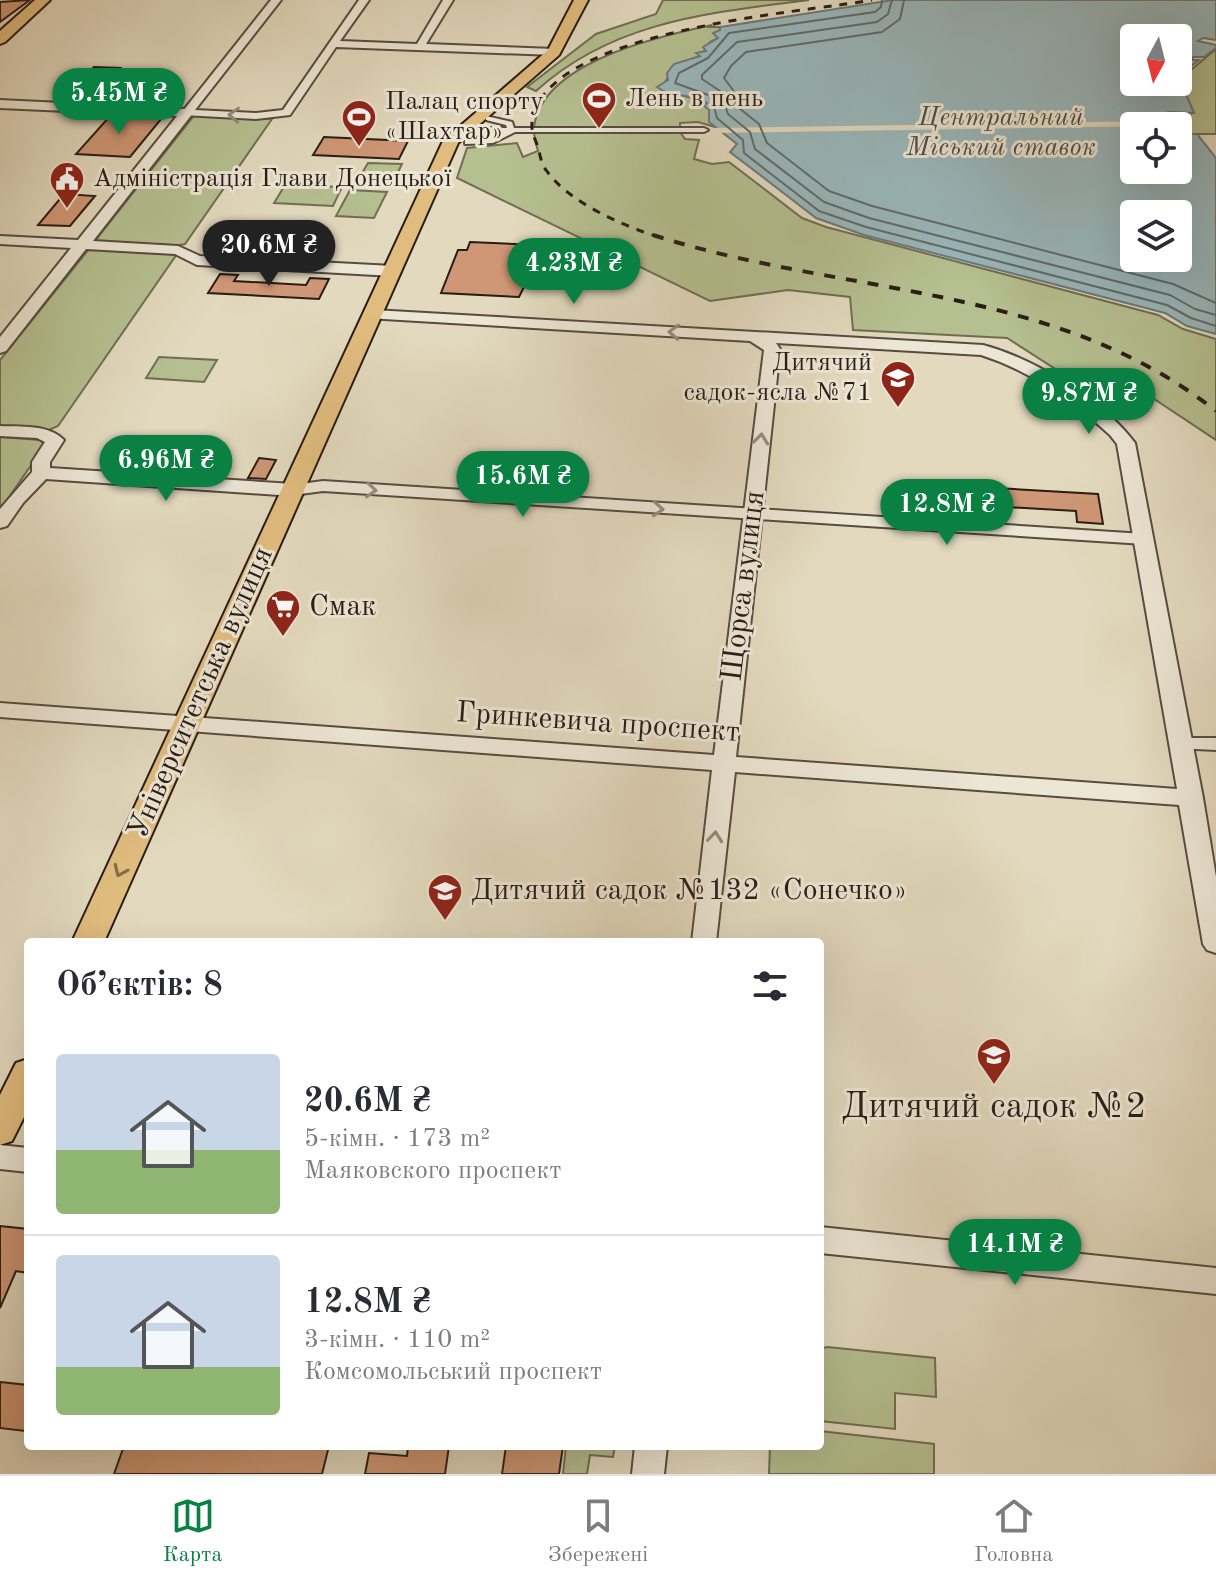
<!DOCTYPE html>
<html lang="uk">
<meta charset="utf-8">
<style>
:root{--surface:#fff;--page:#f2f2f3;--text:#2b2b33;--muted:#7c7c81;--line:#e1e1e2;--accent:#0b8043}
body{margin:0;font-family:"Old Standard TT",serif;background:var(--page);color:var(--text);height:100vh;display:flex;flex-direction:column;font-size:30px;white-space:nowrap}
*{box-sizing:border-box;margin:0}
p{font-size:26px;color:var(--muted)}
.icon{flex:none;width:44px;height:44px;fill:none;stroke:currentColor;stroke-width:2;stroke-linecap:round;stroke-linejoin:round}
.map{position:relative;flex:1;overflow:hidden}
.details{position:absolute;left:24px;top:938px;width:800px;height:512px;display:flex;flex-direction:column;background:var(--surface);border-radius:8px;box-shadow:0 8px 32px #0002}
.details>*{flex:none}
.needle{width:52px;rotate:187deg}
.tools{position:absolute;left:1120px;top:24px;display:grid;gap:16px}
.tools a{display:grid;place-items:center;width:72px;height:72px;border-radius:8px;background:var(--surface);box-shadow:0 8px 32px #0002;font-size:40px}
.price{position:absolute;translate:-50% -68px;padding:0 18px;border-radius:28px;background:var(--accent);color:#fff;font-size:26px;line-height:52px;filter:drop-shadow(0 2px 4px #0008)}
.price::after{content:'';position:absolute;left:50%;top:48px;width:24px;height:18px;margin-left:-12px;background:inherit;clip-path:polygon(0 0,100% 0,50% 100%)}
.price.current{background:#222;color:#fff}
ul{padding:0;list-style:none}
li{display:flex;align-items:center;gap:24px;height:200px;padding:0 32px}
li+li{border-top:2px solid var(--line)}
li span{display:grid;place-items:center;flex:none;width:224px;height:160px;border-radius:8px;color:#555}
li>.icon{margin-inline-start:auto}
span .icon{width:96px;height:96px;fill:#fffc;stroke-width:1}
li b{font-size:34px}
h2{display:flex;justify-content:space-between;align-items:center;height:96px;padding:0 32px;font-size:34px}
.menu{display:flex;justify-content:space-around;align-items:center;height:112px;border-top:2px solid var(--line);background:var(--surface);font-size:22px;color:var(--muted)}
.menu a{display:grid;justify-items:center;gap:4px}
.menu .current{color:var(--accent)}
.map>svg:first-child{display:block}
.green{fill:#b5bf90;stroke:#706e53;stroke-width:2}
.water{fill:#99b7bc;stroke:#6d797a;stroke-width:2;fill-rule:evenodd}
.pier{fill:#e2d9be}
.lines{fill:none;stroke-linecap:round;stroke-linejoin:round}
.shore{stroke:#626a69;stroke-width:2}
.building{fill:#cf9775;stroke:#2a1d16;stroke-width:2}
.pedestrian-tunnel{stroke:#bdb39c;stroke-width:7;stroke-dasharray:7 4;stroke-linecap:butt}
.pedestrian-casing{stroke:#584c40;stroke-width:4}
.minor-casing{stroke:#584c40;stroke-width:4}
.tertiary-casing{stroke:#584c40;stroke-width:4}
.primary-casing{stroke:#2a1d16;stroke-width:4}
.pedestrian{fill:#ece6d5;fill-rule:evenodd}
.minor{fill:#ece6d5;fill-rule:evenodd}
.tertiary{fill:#ece6d5;fill-rule:evenodd}
.primary{fill:#e1bc7f;fill-rule:evenodd}
.rail-far1{stroke:#2a1d16;stroke-width:3;stroke-dasharray:8 8;stroke-linecap:butt}
.rail{stroke:#2a1d16;stroke-width:4;stroke-dasharray:11 11;stroke-linecap:butt}
.oneway{stroke:#958c7f}
.oneway2{stroke:#866c4a}
.labels{text-anchor:middle;dominant-baseline:central;stroke-width:6;stroke-linejoin:round;paint-order:stroke}
.far-poi-label{font-size:26px;fill:#2a1d16;stroke:#ece6d5;text-anchor:start}
.far-water-label{font-size:26px;font-style:italic;fill:#4b4b48;stroke:#ece6d5}
.street-label{font-size:30px;fill:#2a1d16;stroke:#ece6d5}
.poi-label{font-size:30px;fill:#2a1d16;stroke:#ece6d5;text-anchor:start}
.near-poi-label{font-size:36px;fill:#2a1d16;stroke:#ece6d5}
</style>
<div class="map">
<svg width="1216" height="1474" viewBox="0 0 1216 1474">
<rect width="100%" height="100%" fill="#e2d9be"/>
<filter id="stains"><feTurbulence type="fractalNoise" baseFrequency=".0025" numOctaves="4"/><feColorMatrix values="0 0 0 0 .2 0 0 0 0 .09 0 0 0 0 .02 0 0 0 .5 -.17"/></filter>
<radialGradient id="worn" r=".72"><stop offset=".6" stop-color="#630" stop-opacity="0"/><stop offset="1" stop-color="#630" stop-opacity=".3"/></radialGradient>
<path class="green" d="M 663,0 L 809,0 C 709,13 613,21 536,91 L 527,87 L 596,34 L 656,14 Z
M 712,25 L 709,27 L 720,27 L 718,38 L 710,42 L 701,56 L 676,66 L 665,82 L 675,93 L 708,103 L 715,127 L 698,122 L 680,123 L 680,132 L 685,139 L 699,140 L 694,159 L 712,164 L 729,162 L 802,218 L 826,227 L 1158,315 L 1183,329 L 1216,339 L 1216,440 L 1121,377 L 1082,386 L 1007,338 L 853,330 L 850,297 L 788,290 L 710,301 L 457,178 L 467,148 L 517,143 L 523,157 L 538,151 C 536,144 533,134 534,127 C 542,62 660,36 712,25 Z
M 1216,49 L 1216,134 L 1178,134 L 1178,126 L 1157,126 L 1154,121 L 1156,115 L 1194,113 L 1179,80 Z
M 199,115 L 272,119 L 185,244 L 174,246 L 95,241 L 193,117 Z
M 368,163 L 402,164 L 392,185 L 356,183 Z
M 285,185 L 342,187 L 333,206 L 274,203 Z
M 350,190 L 387,192 L 374,218 L 336,216 Z
M 89,249 L 177,254 L 58,426 L 49,430 L 0,427 L 0,360 Z
M 159,357 L 217,360 L 204,382 L 146,378 Z
M 0,437 L 40,440 L 45,445 L 0,510 Z
M 827,1347 L 935,1358 L 936,1397 L 895,1393 L 895,1429 L 820,1421 L 820,1349 Z
M 820,1431 L 934,1444 L 934,1474 L 769,1474 L 770,1446 L 820,1446 Z
M 566,1446 L 615,1446 L 613,1457 L 590,1455 L 587,1474 L 563,1474 Z"/>
<path class="water" d="M 893,0 L 1216,0 L 1216,40 L 1203,38 L 1198,41 L 1216,45 L 1216,48 L 1204,57 L 1193,57 L 1193,60 L 1199,60 L 1180,75 L 1182,87 L 1176,86 L 1174,89 L 1180,94 L 1185,92 L 1194,113 L 1169,112 L 1153,117 L 1157,126 L 1134,126 L 1134,170 L 1178,170 L 1178,134 L 1197,134 L 1216,158 L 1216,334 L 1187,326 L 1165,313 L 864,235 L 816,218 L 730,152 L 737,144 L 709,122 L 709,110 L 704,106 L 707,103 C 692,93 670,98 657,87 L 668,80 L 667,73 L 674,64 L 700,56 L 696,53 L 706,51 L 703,47 L 718,38 L 713,33 L 720,30 L 720,27 ZM 1134,38 L 1178,38 L 1178,82 L 1134,82 ZM 1134,214 L 1178,214 L 1178,258 L 1134,258 Z"/>
<path class="pier" d="M 1155,121 L 1158,126 L 714,133 L 711,128 Z"/>
<g class="lines">
<path class="shore" d="M 882,0 L 881,7 L 875,12 L 729,33 L 708,58 L 679,73 L 675,83 L 711,96 L 717,118 L 743,140 L 744,153 L 819,211 L 866,227 L 1167,305 L 1191,318 L 1216,326
M 892,0 L 888,14 L 877,22 L 737,42 L 702,75 L 702,79 L 720,91 L 728,114 L 750,132 L 755,149 L 824,202 L 869,218 L 1170,295 L 1195,309 L 1216,315
M 904,0 L 900,19 L 882,32 L 746,52 L 731,66 L 724,78 L 733,90 L 739,108 L 759,124 L 767,143 L 829,191 L 872,206 L 1173,284 L 1216,303"/>
</g>
<path class="building" d="M 30,0 L 0,22 L 0,2 Z
M 94,67 L 120,68 L 101,86 L 77,85 Z
M 110,116 L 162,118 L 130,157 L 76,154 Z
M 324,137 L 408,141 L 399,159 L 313,155 Z
M 64,194 L 95,196 L 70,226 L 38,225 Z
M 470,242 L 560,246 L 550,278 L 529,277 L 519,297 L 441,293 L 458,250 L 467,250 Z
M 220,274 L 238,275 L 234,281 L 306,285 L 310,278 L 329,279 L 319,299 L 208,293 Z
M 259,458 L 276,460 L 266,479 L 248,478 Z
M 929,484 L 1098,494 L 1103,524 L 1077,522 L 1076,511 L 954,504 L 955,514 L 930,512 Z
M 0,1226 L 28,1229 L 28,1273 L 16,1271 L 0,1308 Z
M 0,1382 L 28,1385 L 28,1423 L 25,1431 L 0,1428 Z
M 124,1446 L 329,1446 L 322,1474 L 114,1474 Z
M 408,1446 L 449,1446 L 445,1474 L 365,1474 L 369,1453 L 407,1456 Z
M 506,1446 L 563,1446 L 559,1474 L 502,1474 Z"/>
<g class="lines">
<path class="pedestrian-tunnel" d="M 440,128 L 483,130"/>
<g class="pedestrian-casing">
<path id="pedestrian" d="M 486,116 L 512,122 L 514,128 L 704,128 L 708,130 L 704,132 L 515,132 L 493,143 L 465,144 L 465,140 L 492,139 L 504,132 L 480,132 L 480,128 L 507,128 L 506,125 L 486,120 Z"/>
</g>
<g class="minor-casing">
<path id="minor" d="M 271,0 L 281,0 L 195,110 L 256,113 L 283,110 L 359,0 L 369,0 L 340,41 L 417,44 L 443,0 L 453,0 L 426,44 L 554,49 L 559,52 L 554,55 L 336,47 L 290,115 L 256,119 L 183,115 L 183,111 Z
M 323,481 L 1144,534 L 1152,539 L 1144,544 L 323,491 L 293,495 L 285,490 L 293,485 Z
M 1182,738 L 1216,738 L 1216,750 L 1176,748 L 1173,744 L 1176,740 Z"/>
</g>
<g class="tertiary-casing">
<path id="tertiary" d="M 0,100 L 187,109 L 193,113 L 93,241 L 178,246 L 200,256 L 393,266 L 401,271 L 393,276 L 197,265 L 175,254 L 86,249 L 6,351 L 0,353 L 0,337 L 71,248 L 0,244 L 0,236 L 78,240 L 177,116 L 0,108 Z
M 373,310 L 983,345 C 1033,358 1104,401 1135,443 L 1203,798 L 1216,877 L 1216,953 L 1207,950 L 1203,944 L 1179,805 L 735,772 L 716,942 L 692,942 L 712,770 L 0,717 L 0,703 L 714,755 L 764,350 L 750,341 L 367,318 L 367,312 ZM 776,343 L 981,355 C 1029,370 1074,402 1110,435 L 1117,444 L 1177,789 L 736,757 L 780,349 Z
M 0,426 C 21,427 48,424 64,440 L 50,462 L 50,468 L 293,484 L 302,490 L 293,496 L 46,479 L 23,503 L 7,526 L 0,528 L 0,509 L 32,472 L 32,462 L 45,442 L 37,438 L 0,436 Z
M 0,1145 L 28,1148 L 28,1172 L 0,1169 Z
M 820,1227 L 1216,1268 L 1216,1294 L 820,1253 Z
M 635,1446 L 667,1446 L 664,1474 L 632,1474 Z"/>
</g>
<g class="primary-casing">
<path id="primary" d="M 35,0 L 50,0 L 5,42 L 0,44 L 0,31 Z
M 574,0 L 588,0 L 559,55 L 458,143 L 104,942 L 72,942 L 443,141 L 548,50 Z
M 28,1059 L 28,1109 L 12,1141 L 0,1145 L 0,1095 L 16,1063 Z"/>
</g>
<use href="#pedestrian" class="pedestrian"/>
<use href="#minor" class="minor"/>
<use href="#tertiary" class="tertiary"/>
<use href="#primary" class="primary"/>
<path class="rail-far1" d="M 659,237 C 623,226 568,202 546,170 C 541,164 540,154 538,147 C 535,139 531,131 532,123 C 542,30 800,13 872,0"/>
<path class="rail" d="M 653,235 C 842,296 1054,283 1216,411"/>
</g>
<defs><path id="oneway-chevron" d="M-2-3.5L2.5 0L-2 3.5" fill="none" stroke-width="1.6" stroke-linecap="round" stroke-linejoin="round" transform="scale(2)"/></defs>
<g class="oneway">
<use href="#oneway-chevron" transform="translate(234 115) rotate(-177)"/>
<use href="#oneway-chevron" transform="translate(674 332) rotate(-177)"/>
<use href="#oneway-chevron" transform="translate(761 439) rotate(-83)"/>
<use href="#oneway-chevron" transform="translate(371 490) rotate(4)"/>
<use href="#oneway-chevron" transform="translate(658 509) rotate(4)"/>
<use href="#oneway-chevron" transform="translate(715 837) rotate(-84)"/>
</g>
<use class="oneway2" href="#oneway-chevron" transform="translate(120 871) rotate(114)"/>
<defs>
<g id="stadium-pin" transform="scale(1.8)"><path d="M0 17L-7.5 6A9.5 9.5 0 1 1 7.5 6Z" fill="#8f2418" stroke="#ece6d5"/><path d="M0-5a6.5 5 0 1 0 0 10a6.5 5 0 1 0 0-10ZM-3.5-1.8h7v3.6h-7Z" fill="#fff"/></g>
<g id="civic-pin" transform="scale(1.8)"><path d="M0 17L-7.5 6A9.5 9.5 0 1 1 7.5 6Z" fill="#8f2418" stroke="#ece6d5"/><path d="M-.6-6.5H3V-4.5H.6V-3L4-1V1h2V6H-6V1h2V-1L-.6-3ZM-1.2 2.5V6h2.4V2.5Z" fill="#fff"/></g>
<g id="school-pin" transform="scale(1.8)"><path d="M0 17L-7.5 6A9.5 9.5 0 1 1 7.5 6Z" fill="#8f2418" stroke="#ece6d5"/><path d="M0-5L7-2L0 1L-7-2ZM-4 1L0 2.5L4 1V4Q0 6-4 4Z" fill="#fff"/></g>
<g id="supermarket-pin" transform="scale(1.8)"><path d="M0 17L-7.5 6A9.5 9.5 0 1 1 7.5 6Z" fill="#8f2418" stroke="#ece6d5"/><path d="M-6-5.5h2.5l.6 2H6L4.5 2H-2.5L-4.4-4H-6ZM-1.5 3.2a1.3 1.3 0 1 0 .1 0ZM3 3.2a1.3 1.3 0 1 0 .1 0Z" fill="#fff"/></g>
</defs>
<g fill-rule="evenodd">
<use href="#stadium-pin" x="599" y="99"/>
<use href="#stadium-pin" x="359" y="117"/>
<use href="#civic-pin" x="67" y="179"/>
<use href="#school-pin" x="898" y="378"/>
<use href="#supermarket-pin" x="283" y="607"/>
<use href="#school-pin" x="445" y="891"/>
<use href="#school-pin" x="994" y="1055"/>
</g>
<g class="labels">
<g class="far-poi-label">
<text x="625" y="99">Лень в пень</text>
<text x="385" y="102">Палац спорту<tspan x="385" dy="30">«Шахтар»</tspan></text>
<text x="93" y="179">Адміністрація Глави Донецької</text>
<text x="872" y="363" text-anchor="end">Дитячий<tspan x="872" dy="30">садок-ясла №71</tspan></text>
</g>
<g class="far-water-label">
<text x="1001" y="118">Центральний<tspan x="1001" dy="30">Міський ставок</tspan></text>
</g>
<g class="street-label">
<text transform="translate(744 586) rotate(-83)">Щорса вулиця</text>
<text transform="translate(201 693) rotate(-66)">Університетська вулиця</text>
<text transform="translate(598 723) rotate(4)">Гринкевича проспект</text>
</g>
<g class="poi-label">
<text x="309" y="607">Смак</text>
<text x="471" y="891">Дитячий садок №132 «Сонечко»</text>
</g>
<g class="near-poi-label">
<text x="994" y="1108">Дитячий садок №2</text>
</g>
</g>
<rect width="100%" height="100%" filter="url(#stains)"/>
<rect width="100%" height="100%" fill="url(#worn)"/>
</svg>
<div class="tools">
<a><svg class="needle" viewBox="-14 -14 28 28"><path d="M0-13l5 13h-10z" fill="#e53935"/><path d="M0 13l5-13h-10z" fill="#7c7c81"/></svg></a>
<a><svg class="icon" aria-label="locate" viewBox="0 0 24 24"><circle cx="12" cy="12" r="6"/><path d="M12 2v4M12 18v4M2 12h4M18 12h4"/></svg></a>
<a><svg class="icon" aria-label="layers" viewBox="0 0 24 24"><path d="M12 4l9 5-9 5-9-5zM3 14l9 5 9-5"/></svg></a>
</div>
<b class="price" style="left:119px;top:136px">5.45M ₴</b>
<b class="price current" style="left:269px;top:288px">20.6M ₴</b>
<b class="price" style="left:574px;top:306px">4.23M ₴</b>
<b class="price" style="left:1089px;top:436px">9.87M ₴</b>
<b class="price" style="left:166px;top:503px">6.96M ₴</b>
<b class="price" style="left:523px;top:519px">15.6M ₴</b>
<b class="price" style="left:947px;top:547px">12.8M ₴</b>
<b class="price" style="left:1015px;top:1287px">14.1M ₴</b>
<section class="details">
<h2>Об’єктів: 8<svg class="icon" aria-label="filters" viewBox="0 0 24 24"><path d="M4 7h16M4 17h16"/><circle cx="9" cy="7" r="2"/><circle cx="15" cy="17" r="2"/></svg></h2>
<ul>
<li><span style="background:linear-gradient(#c9d6e8 60%,#8fb573 0)"><svg class="icon" aria-label="home" viewBox="0 0 24 24"><path d="M3 11l9-7 9 7M6 9v11h12V9"/></svg></span><div><b>20.6M ₴</b><p>5-кімн. · 173 m²</p><p>Маяковского проспект</p></div></li>
<li><span style="background:linear-gradient(#c9d6e8 70%,#8fb573 0)"><svg class="icon" aria-label="home" viewBox="0 0 24 24"><path d="M3 11l9-7 9 7M6 9v11h12V9"/></svg></span><div><b>12.8M ₴</b><p>3-кімн. · 110 m²</p><p>Комсомольський проспект</p></div></li>
</ul>
</section>
</div>
<nav class="menu">
<a class="current"><svg class="icon" aria-label="map" viewBox="0 0 24 24"><path d="M3 6l6-2 6 2 6-2v14l-6 2-6-2-6 2zM9 4v14M15 6v14"/></svg>Карта</a>
<a><svg class="icon" aria-label="saved" viewBox="0 0 24 24"><path d="M7 4h10v16l-5-4-5 4z"/></svg>Збережені</a>
<a><svg class="icon" aria-label="home" viewBox="0 0 24 24"><path d="M3 11l9-7 9 7M6 9v11h12V9"/></svg>Головна</a>
</nav>
